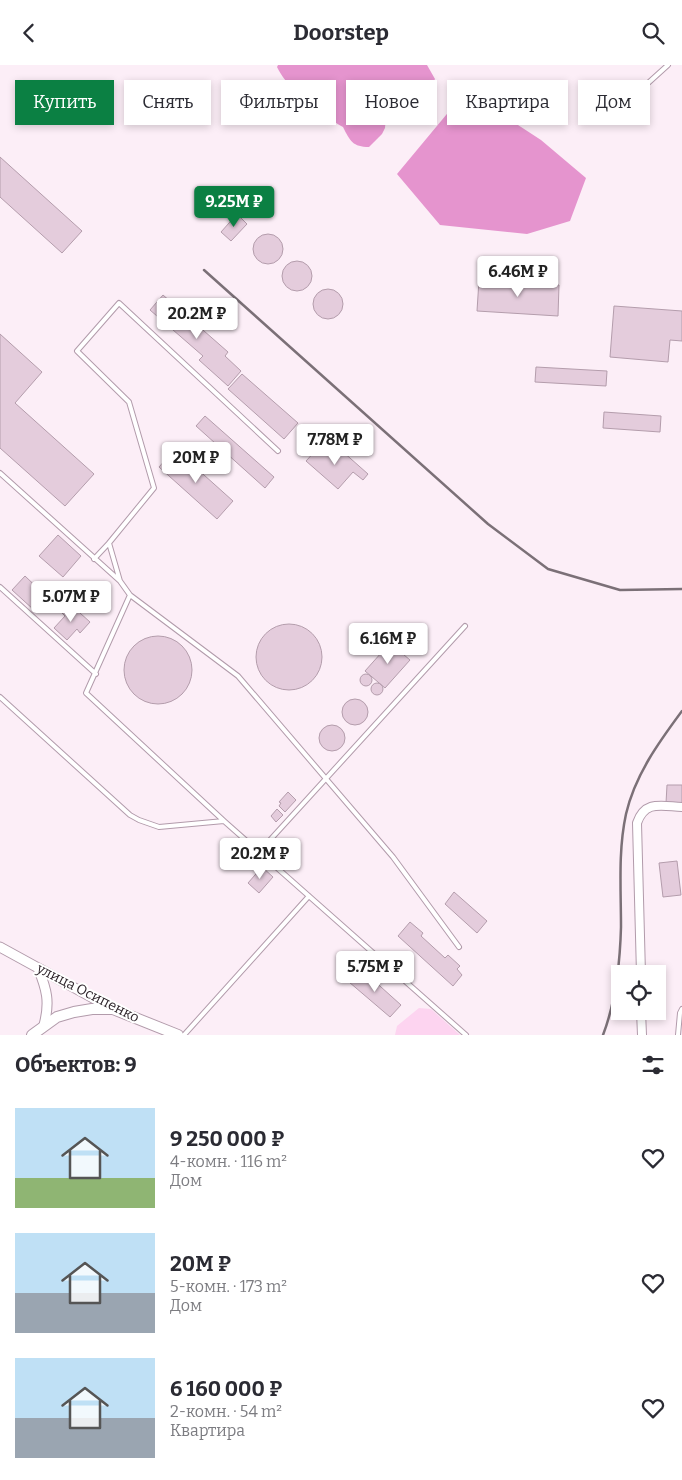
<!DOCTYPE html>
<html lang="ru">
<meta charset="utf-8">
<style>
:root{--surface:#fff;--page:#f7f7f7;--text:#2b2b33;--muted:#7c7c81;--accent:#0b8043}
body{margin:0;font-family:Bitter,serif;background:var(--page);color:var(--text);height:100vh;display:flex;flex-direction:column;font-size:19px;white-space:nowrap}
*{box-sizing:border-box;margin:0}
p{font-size:16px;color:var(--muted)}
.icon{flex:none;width:28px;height:28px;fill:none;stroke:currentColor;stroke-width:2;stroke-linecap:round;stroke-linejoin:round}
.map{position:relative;height:970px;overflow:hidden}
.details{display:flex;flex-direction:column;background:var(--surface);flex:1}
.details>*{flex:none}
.hud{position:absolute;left:15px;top:15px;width:652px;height:45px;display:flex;gap:10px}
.buttons{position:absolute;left:611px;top:900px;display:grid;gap:10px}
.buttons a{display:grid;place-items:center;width:55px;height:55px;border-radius:0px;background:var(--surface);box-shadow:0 2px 8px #0003;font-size:25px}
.price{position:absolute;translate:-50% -42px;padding:0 11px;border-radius:5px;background:#fff;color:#222;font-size:16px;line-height:32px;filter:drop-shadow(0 1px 2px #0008)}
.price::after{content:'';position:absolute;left:50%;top:30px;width:15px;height:11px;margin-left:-8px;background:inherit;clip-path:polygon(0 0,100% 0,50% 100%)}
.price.active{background:var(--accent);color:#fff}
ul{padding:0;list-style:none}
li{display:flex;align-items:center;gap:15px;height:125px;padding:0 15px}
li span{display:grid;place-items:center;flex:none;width:140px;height:100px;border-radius:0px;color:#555}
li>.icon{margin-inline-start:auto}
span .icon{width:60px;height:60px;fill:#fffc;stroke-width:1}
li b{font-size:21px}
h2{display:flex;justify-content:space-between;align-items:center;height:60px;padding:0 15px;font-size:21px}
.pill{padding:0 18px;border-radius:0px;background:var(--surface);box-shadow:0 2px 8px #0003;font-size:18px;line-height:45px}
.pill.active{background:var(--accent);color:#fff}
header{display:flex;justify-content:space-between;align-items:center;height:65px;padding:0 15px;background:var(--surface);font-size:22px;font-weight:700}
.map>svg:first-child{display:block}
.green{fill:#fdd4f0}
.water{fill:#e594ce}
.building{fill:#e4ccdc;stroke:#b49dac}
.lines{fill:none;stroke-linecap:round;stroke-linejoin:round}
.service-casing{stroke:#b29bab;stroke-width:6}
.minor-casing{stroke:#b29bab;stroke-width:10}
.tertiary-casing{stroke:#b29bab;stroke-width:11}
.secondary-casing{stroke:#b29bab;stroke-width:12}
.service{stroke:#fff;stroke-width:4}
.minor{stroke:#fff;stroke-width:8}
.tertiary{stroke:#fff;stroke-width:9}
.secondary{stroke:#fff;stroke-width:10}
.rail{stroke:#7b7077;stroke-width:2.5}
.labels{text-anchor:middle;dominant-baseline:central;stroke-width:4;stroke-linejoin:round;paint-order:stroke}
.street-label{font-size:14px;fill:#2c2329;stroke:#fff}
</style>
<header><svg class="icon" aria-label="back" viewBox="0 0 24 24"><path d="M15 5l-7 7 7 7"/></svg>Doorstep<svg class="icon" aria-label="search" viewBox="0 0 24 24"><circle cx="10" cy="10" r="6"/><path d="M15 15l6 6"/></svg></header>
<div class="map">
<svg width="682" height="970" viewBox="0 0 682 970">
<rect width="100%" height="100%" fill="#fceef7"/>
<path class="green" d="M 419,943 L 431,944 L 460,970 L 395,970 L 397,961 Z"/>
<path class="water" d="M 278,0 L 427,0 L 435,14 L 427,29 L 416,39 L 393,45 L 386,52 L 385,63 L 382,69 L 369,82 C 353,82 350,76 343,62 C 325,53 325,43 315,28 C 294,26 287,21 277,2 Z
M 466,26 L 541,75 L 586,113 L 570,156 L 527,169 L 440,160 L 397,109 Z"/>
<path class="building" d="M 0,92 L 82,166 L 62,188 L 0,132 Z
M 237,149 L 247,159 L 231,176 L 221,167 Z
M253 184a15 15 0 1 1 30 0a15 15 0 1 1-30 0Z
M282 211a15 15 0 1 1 30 0a15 15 0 1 1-30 0Z
M 479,215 L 559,220 L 558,251 L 477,246 Z
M313 239a15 15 0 1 1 30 0a15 15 0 1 1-30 0Z
M 163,230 L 228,287 L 225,291 L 241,306 L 228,321 L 199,295 L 203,291 L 150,245 Z
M 614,241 L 682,246 L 682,276 L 670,275 L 668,297 L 610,292 Z
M 0,269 L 42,307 L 15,338 L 94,409 L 65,441 L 0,383 Z
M 536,302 L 607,306 L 606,321 L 535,317 Z
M 242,309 L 298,358 L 284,374 L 228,324 Z
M 604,347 L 661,351 L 660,367 L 603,363 Z
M 205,351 L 274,412 L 265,423 L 196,361 Z
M 333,378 L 368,409 L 363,415 L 353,407 L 338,424 L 306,396 L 317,384 L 323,390 Z
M 175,384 L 233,436 L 217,454 L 159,402 Z
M 58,470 L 81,491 L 63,512 L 39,491 Z
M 25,511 L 46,531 L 34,545 L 12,525 Z
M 70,539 L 90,557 L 80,568 L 77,564 L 67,575 L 54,563 L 65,551 L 62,548 Z
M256 592a33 33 0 1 1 66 0a33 33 0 1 1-66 0Z
M124 605a34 34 0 1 1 68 0a34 34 0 1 1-68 0Z
M 390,578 L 410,595 L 385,623 L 365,606 Z
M360 615a6 6 0 1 1 12 0a6 6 0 1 1-12 0Z
M371 624a6 6 0 1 1 12 0a6 6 0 1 1-12 0Z
M342 647a13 13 0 1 1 26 0a13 13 0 1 1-26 0Z
M319 673a13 13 0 1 1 26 0a13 13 0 1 1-26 0Z
M 667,720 L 682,720 L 682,739 L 666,738 Z
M 288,727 L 296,735 L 285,747 L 279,741 L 281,738 L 279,737 Z
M 277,744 L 283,750 L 276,757 L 271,751 Z
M 287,776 L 297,784 L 283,800 L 273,792 Z
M 677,796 L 681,830 L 663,832 L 659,798 Z
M 262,802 L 273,812 L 259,828 L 248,818 Z
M 454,827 L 487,856 L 477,868 L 445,839 Z
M 410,857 L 423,868 L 421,871 L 445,893 L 448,890 L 460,901 L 457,904 L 462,910 L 453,921 L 398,871 Z
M 361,904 L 401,940 L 390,952 L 349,917 Z"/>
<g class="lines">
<g class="service-casing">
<path id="service" d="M 647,19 L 668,0
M 0,408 L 120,516
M 94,494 L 109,478
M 0,522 L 96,609
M 130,530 L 120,516 L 109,478 L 154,423 L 129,337 L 77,286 L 119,238 L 278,386
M 0,632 L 130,750 L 139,755 L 159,762 L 224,756 L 466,970
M 224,756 L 86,628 L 130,530 L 238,611 L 393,792 L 459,882
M 270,775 L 465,561
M 184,970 L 309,831
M 678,970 L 680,948 L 682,944"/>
</g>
<g class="minor-casing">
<path id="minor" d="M 641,909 L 637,758 C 645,735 661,741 682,742
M 641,946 L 642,970"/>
</g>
<g class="tertiary-casing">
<path id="tertiary" d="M 0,882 L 113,944
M 38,903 C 47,925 50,937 44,960"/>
</g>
<g class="secondary-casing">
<path id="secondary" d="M 32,970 L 57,952 L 74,947 L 92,944 L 113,944 L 178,970"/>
</g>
<use href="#service" class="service"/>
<use href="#minor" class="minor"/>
<use href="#tertiary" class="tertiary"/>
<use href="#secondary" class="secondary"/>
<path class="rail" d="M 204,205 L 488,459 L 548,504 L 620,525 L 682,524
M 603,970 C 616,936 620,899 621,862 C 621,824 618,786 626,749 C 635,710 659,677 682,646"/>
</g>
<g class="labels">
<g class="street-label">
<text transform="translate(88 928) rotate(27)">улица Осипенко</text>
</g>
</g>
</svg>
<div class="buttons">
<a><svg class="icon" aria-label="locate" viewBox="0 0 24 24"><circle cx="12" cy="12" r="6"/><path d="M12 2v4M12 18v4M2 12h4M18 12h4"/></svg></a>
</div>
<b class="price active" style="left:234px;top:163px">9.25M ₽</b>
<b class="price" style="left:518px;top:233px">6.46M ₽</b>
<b class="price" style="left:197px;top:275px">20.2M ₽</b>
<b class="price" style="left:335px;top:401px">7.78M ₽</b>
<b class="price" style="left:196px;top:419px">20M ₽</b>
<b class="price" style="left:71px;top:558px">5.07M ₽</b>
<b class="price" style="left:388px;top:600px">6.16M ₽</b>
<b class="price" style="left:260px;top:815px">20.2M ₽</b>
<b class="price" style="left:375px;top:928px">5.75M ₽</b>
<div class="hud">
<a class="pill active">Купить</a>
<a class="pill">Снять</a>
<a class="pill">Фильтры</a>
<a class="pill">Новое</a>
<a class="pill">Квартира</a>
<a class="pill">Дом</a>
</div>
</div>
<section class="details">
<h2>Объектов: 9<svg class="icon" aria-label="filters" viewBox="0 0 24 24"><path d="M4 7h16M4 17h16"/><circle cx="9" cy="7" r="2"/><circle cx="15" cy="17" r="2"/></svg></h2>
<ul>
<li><span style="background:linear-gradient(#bfe0f5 70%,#8fb573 0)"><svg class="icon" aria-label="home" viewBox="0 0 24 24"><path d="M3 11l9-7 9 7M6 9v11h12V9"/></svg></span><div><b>9 250 000 ₽</b><p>4-комн. · 116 m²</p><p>Дом</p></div><svg class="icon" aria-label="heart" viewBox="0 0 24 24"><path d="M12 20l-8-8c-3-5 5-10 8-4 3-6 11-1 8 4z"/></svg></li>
<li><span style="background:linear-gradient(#bfe0f5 60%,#9aa5b1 0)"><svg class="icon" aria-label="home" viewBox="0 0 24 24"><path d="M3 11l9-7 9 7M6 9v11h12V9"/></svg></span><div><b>20M ₽</b><p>5-комн. · 173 m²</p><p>Дом</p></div><svg class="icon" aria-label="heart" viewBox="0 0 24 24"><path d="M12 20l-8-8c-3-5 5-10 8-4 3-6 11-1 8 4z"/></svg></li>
<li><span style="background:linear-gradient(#bfe0f5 60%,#9aa5b1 0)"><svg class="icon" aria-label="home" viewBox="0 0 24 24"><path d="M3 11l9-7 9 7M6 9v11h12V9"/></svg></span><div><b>6 160 000 ₽</b><p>2-комн. · 54 m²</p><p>Квартира</p></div><svg class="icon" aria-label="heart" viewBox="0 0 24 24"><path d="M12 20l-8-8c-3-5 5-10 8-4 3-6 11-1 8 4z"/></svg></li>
</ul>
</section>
